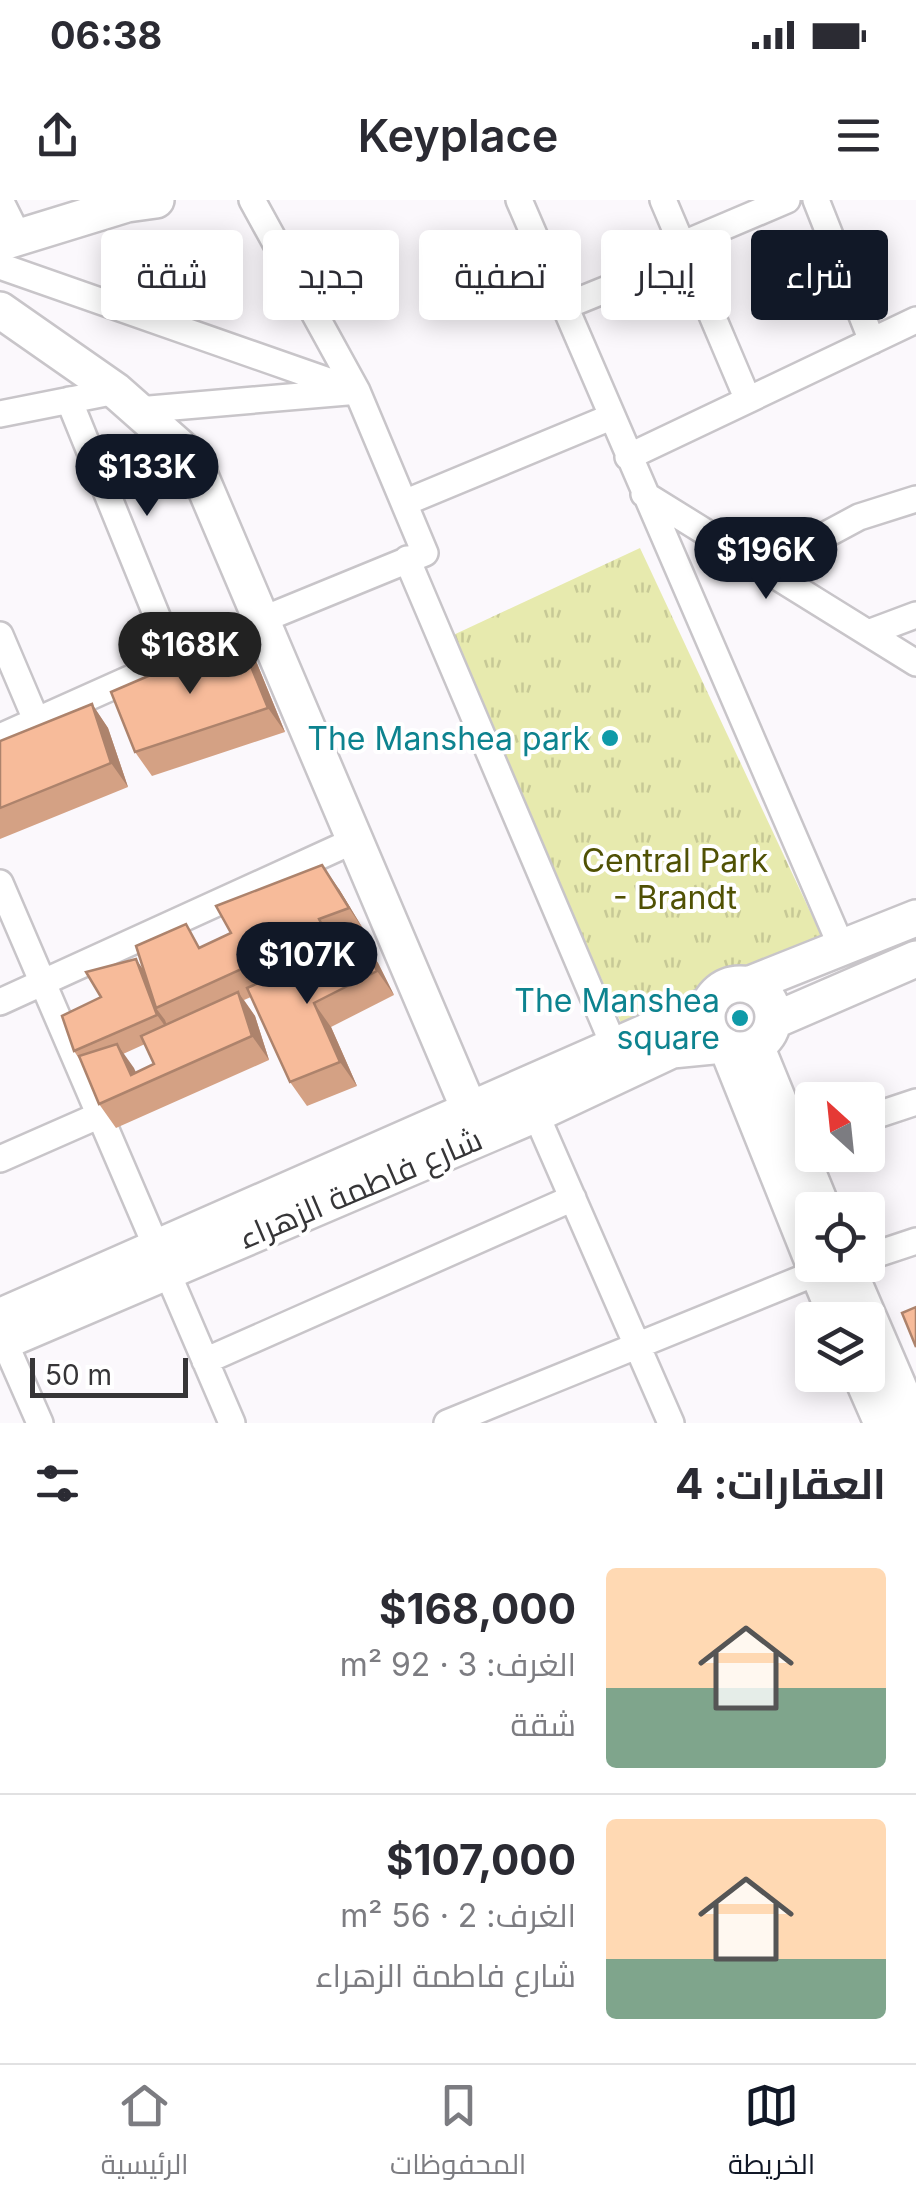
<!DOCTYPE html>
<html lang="ar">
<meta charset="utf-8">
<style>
:root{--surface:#fff;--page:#f2f2f3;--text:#2b2b33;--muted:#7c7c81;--line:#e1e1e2;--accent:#111827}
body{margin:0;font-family:Inter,Cairo,sans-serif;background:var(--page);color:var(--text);direction:rtl;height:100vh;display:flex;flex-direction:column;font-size:38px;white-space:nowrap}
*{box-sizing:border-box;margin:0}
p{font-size:32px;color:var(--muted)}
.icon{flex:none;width:55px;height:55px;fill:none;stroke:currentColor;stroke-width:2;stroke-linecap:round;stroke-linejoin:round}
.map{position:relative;height:1223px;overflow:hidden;direction:ltr}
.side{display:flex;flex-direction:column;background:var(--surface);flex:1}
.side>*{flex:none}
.guide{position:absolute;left:30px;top:30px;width:858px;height:90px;direction:rtl;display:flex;gap:20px}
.needle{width:65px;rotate:333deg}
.buttons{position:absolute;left:795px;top:882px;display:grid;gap:20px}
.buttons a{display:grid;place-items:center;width:90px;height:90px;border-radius:10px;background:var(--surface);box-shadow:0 5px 25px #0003;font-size:50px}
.scale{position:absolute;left:30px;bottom:25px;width:158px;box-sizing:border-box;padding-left:10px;border:5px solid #363537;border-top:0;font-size:28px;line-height:35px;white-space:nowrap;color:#363537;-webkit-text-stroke:8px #fff;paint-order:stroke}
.price{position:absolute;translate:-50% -85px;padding:0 22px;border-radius:35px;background:var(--accent);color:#fff;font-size:32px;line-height:65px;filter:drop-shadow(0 2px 5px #0008)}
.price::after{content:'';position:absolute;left:50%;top:60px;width:30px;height:22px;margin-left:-15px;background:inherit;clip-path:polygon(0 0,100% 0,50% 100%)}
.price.on{background:#222;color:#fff}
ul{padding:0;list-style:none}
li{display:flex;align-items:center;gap:30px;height:250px;padding:0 30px}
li+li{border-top:2px solid var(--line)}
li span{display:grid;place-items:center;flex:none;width:280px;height:200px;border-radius:10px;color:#555}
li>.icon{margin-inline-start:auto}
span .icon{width:120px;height:120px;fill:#fffc;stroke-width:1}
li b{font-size:42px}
h2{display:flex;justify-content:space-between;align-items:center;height:120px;padding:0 30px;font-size:42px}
.chip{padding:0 35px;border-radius:10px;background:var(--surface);box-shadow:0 5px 25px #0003;font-size:35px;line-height:90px}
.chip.on{background:var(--accent);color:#fff}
.status{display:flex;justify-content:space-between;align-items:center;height:70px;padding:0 50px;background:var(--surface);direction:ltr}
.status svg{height:28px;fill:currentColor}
header{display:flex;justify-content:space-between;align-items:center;height:130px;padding:0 30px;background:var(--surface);font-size:45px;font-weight:600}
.menu{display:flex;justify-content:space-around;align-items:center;height:140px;border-top:2px solid var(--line);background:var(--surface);font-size:28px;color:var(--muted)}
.menu a{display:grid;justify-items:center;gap:5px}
.menu .on{color:var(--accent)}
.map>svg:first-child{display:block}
.park{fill:url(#park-tufts)}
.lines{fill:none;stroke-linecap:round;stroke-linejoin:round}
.street-casing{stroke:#c8c5c9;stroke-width:30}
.secondary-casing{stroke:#c8c5c9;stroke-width:40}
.street{stroke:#fff;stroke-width:25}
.secondary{stroke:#fff;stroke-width:35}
.wall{fill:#d4a184;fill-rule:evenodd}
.shaded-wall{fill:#ad836c}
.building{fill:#f7bb9a;stroke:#ad836c;stroke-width:2.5}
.culture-dot{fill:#0f9aa8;stroke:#fff;stroke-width:4}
.labels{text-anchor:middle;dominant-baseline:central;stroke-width:8;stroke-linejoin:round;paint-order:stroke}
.culture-label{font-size:32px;fill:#0d838f;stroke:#fff;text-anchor:end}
.park-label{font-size:32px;fill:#505104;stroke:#fff}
.street-label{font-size:32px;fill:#363537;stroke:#fff}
</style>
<div class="status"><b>06:38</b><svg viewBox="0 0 49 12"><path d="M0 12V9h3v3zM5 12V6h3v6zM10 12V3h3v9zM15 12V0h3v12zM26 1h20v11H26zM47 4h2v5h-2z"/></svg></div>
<header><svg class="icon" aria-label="menu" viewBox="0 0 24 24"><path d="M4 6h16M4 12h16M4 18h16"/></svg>Keyplace<svg class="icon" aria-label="share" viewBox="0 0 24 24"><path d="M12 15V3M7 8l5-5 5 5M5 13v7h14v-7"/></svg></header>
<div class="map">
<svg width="916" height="1223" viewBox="0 0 916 1223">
<defs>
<pattern id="park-tufts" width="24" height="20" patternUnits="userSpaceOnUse" patternTransform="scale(2.5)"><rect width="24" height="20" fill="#e7eaae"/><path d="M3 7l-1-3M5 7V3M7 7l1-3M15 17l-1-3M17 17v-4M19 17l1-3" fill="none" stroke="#c7c996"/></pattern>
</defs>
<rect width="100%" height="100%" fill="#fbf8fc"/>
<path class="park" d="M 640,348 L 822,737 L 622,825 L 449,437 Z"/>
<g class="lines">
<g class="street-casing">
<path id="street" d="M 0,0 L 18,36
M 252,0 L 357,191 L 404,303
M 519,0 L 842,748
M 663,0 L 748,200
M 816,0 L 872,141
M 681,45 L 787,0
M 0,66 L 357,191
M 563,107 L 686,57
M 69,200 L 174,458
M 138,210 L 347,192
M 0,214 L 116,191
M 628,257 L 916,120
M 644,294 L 916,463
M 407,359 L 614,846
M 764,368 L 859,317 L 916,299
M 868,433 L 916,415
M 0,435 L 37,522
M 0,537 L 259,421 L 425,353 L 404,303 L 611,217
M 0,683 L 232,1223
M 0,802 L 353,641
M 531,903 L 671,1223
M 868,918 L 916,902
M 0,959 L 100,915
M 868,1057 L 916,1041
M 4,1141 L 40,1223
M 205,1161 L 573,998
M 447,1223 L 818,1072"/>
</g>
<g class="secondary-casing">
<path id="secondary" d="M 0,43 L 127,4 L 156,0
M 0,110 L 116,191 L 193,259 L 481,937
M707 817a33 33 0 1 1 66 0a33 33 0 1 1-66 0Z
M 748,785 L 916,718
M 773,821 L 916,759
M 756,846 L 823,1010
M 727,847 L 812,1059
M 815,1065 L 838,1120
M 846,1065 L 914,1223
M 6,1114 L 710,804
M 0,1143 L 536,914 L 672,850 L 723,845
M 861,1175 L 882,1223"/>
</g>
<use href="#street" class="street"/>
<use href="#secondary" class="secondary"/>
</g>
<path class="wall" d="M 239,437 L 256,461 L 285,532 L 152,576 L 135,552 Z
M 92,504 L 108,528 L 128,587 L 0,639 L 0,541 Z
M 339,689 L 365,732 L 336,743 L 339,748 L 361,739 L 378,763 L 394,795 L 331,827 L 357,886 L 307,906 L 290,882 L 251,797 L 244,800 L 255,816 L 269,860 L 116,928 L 99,904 L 82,863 L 74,851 L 101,797 L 145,772 ZM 145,844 L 154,864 L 136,873 L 123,854 Z"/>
<path class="shaded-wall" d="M 239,437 L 256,461 L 285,532 L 268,508 Z
M 92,504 L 108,528 L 128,587 L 111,563 Z
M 322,665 L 339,689 L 365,732 L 349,708 Z
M 319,719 L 336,743 L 342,755 L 325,731 Z
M 361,739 L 378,763 L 394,795 L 377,771 Z
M 136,759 L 149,778 L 156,808 L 165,820 L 170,833 L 157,815 Z
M 238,792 L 255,816 L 269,860 L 252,836 Z
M 314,803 L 331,827 L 357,886 L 340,862 Z
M 117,844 L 134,868 L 142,886 L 131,875 Z"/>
<path class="building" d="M 239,437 L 268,508 L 135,552 L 111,492 Z
M 92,504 L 111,563 L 0,608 L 0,541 Z
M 322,665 L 349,708 L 319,719 L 325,731 L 156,808 L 136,746 L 186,724 L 199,748 L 231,733 L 216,706 Z
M 361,739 L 377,771 L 314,803 L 340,862 L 290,882 L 247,788 Z
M 136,759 L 157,815 L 74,851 L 62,816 L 101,797 L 86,772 Z
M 238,792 L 252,836 L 99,904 L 79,856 L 117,844 L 131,875 L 154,864 L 141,836 Z
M 916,1107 L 916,1147 L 902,1113 Z"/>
<g class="culture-dot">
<circle cx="610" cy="538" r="10"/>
<circle cx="740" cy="818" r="10"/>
</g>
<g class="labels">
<g class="culture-label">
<text x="590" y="538">The Manshea park</text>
<text x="720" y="800">The Manshea<tspan x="720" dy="37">square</tspan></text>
</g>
<g class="park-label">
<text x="675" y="660">Central Park<tspan x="675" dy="37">- Brandt</tspan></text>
</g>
<g class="street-label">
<text transform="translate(360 988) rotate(-23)">شارع فاطمة الزهراء</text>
</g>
</g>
</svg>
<div class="buttons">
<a><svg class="needle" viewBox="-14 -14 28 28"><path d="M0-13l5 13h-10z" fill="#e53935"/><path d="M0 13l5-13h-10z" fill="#7c7c81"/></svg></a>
<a><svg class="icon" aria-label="locate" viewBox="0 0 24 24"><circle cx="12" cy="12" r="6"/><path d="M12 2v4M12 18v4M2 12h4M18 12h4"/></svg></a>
<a><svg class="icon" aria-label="layers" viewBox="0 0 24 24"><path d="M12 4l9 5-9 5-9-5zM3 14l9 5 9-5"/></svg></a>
</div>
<div class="scale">50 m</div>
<b class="price" style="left:147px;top:319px">$133K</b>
<b class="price" style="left:766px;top:402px">$196K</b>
<b class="price on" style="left:190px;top:497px">$168K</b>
<b class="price" style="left:307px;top:807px">$107K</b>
<div class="guide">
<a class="chip on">شراء</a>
<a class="chip">إيجار</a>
<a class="chip">تصفية</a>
<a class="chip">جديد</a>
<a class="chip">شقة</a>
</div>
</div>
<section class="side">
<h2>العقارات: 4<svg class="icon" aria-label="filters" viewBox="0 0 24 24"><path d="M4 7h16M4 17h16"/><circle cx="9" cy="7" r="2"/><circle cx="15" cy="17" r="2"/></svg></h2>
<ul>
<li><span style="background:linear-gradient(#ffd9b3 60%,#7fa58c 0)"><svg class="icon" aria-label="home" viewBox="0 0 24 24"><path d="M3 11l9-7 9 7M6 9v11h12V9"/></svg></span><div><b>$168,000</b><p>الغرف: 3 · 92 m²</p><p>شقة</p></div></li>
<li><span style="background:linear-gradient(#ffd9b3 70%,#7fa58c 0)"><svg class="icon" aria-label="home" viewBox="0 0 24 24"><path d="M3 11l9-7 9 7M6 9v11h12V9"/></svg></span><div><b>$107,000</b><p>الغرف: 2 · 56 m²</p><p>شارع فاطمة الزهراء</p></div></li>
</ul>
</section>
<nav class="menu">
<a class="on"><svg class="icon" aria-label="map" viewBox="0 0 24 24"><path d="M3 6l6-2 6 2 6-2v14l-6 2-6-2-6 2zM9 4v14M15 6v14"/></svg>الخريطة</a>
<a><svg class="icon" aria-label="saved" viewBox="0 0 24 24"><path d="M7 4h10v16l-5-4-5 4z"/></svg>المحفوظات</a>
<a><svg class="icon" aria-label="home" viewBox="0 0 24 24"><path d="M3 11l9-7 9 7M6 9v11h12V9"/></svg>الرئيسية</a>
</nav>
